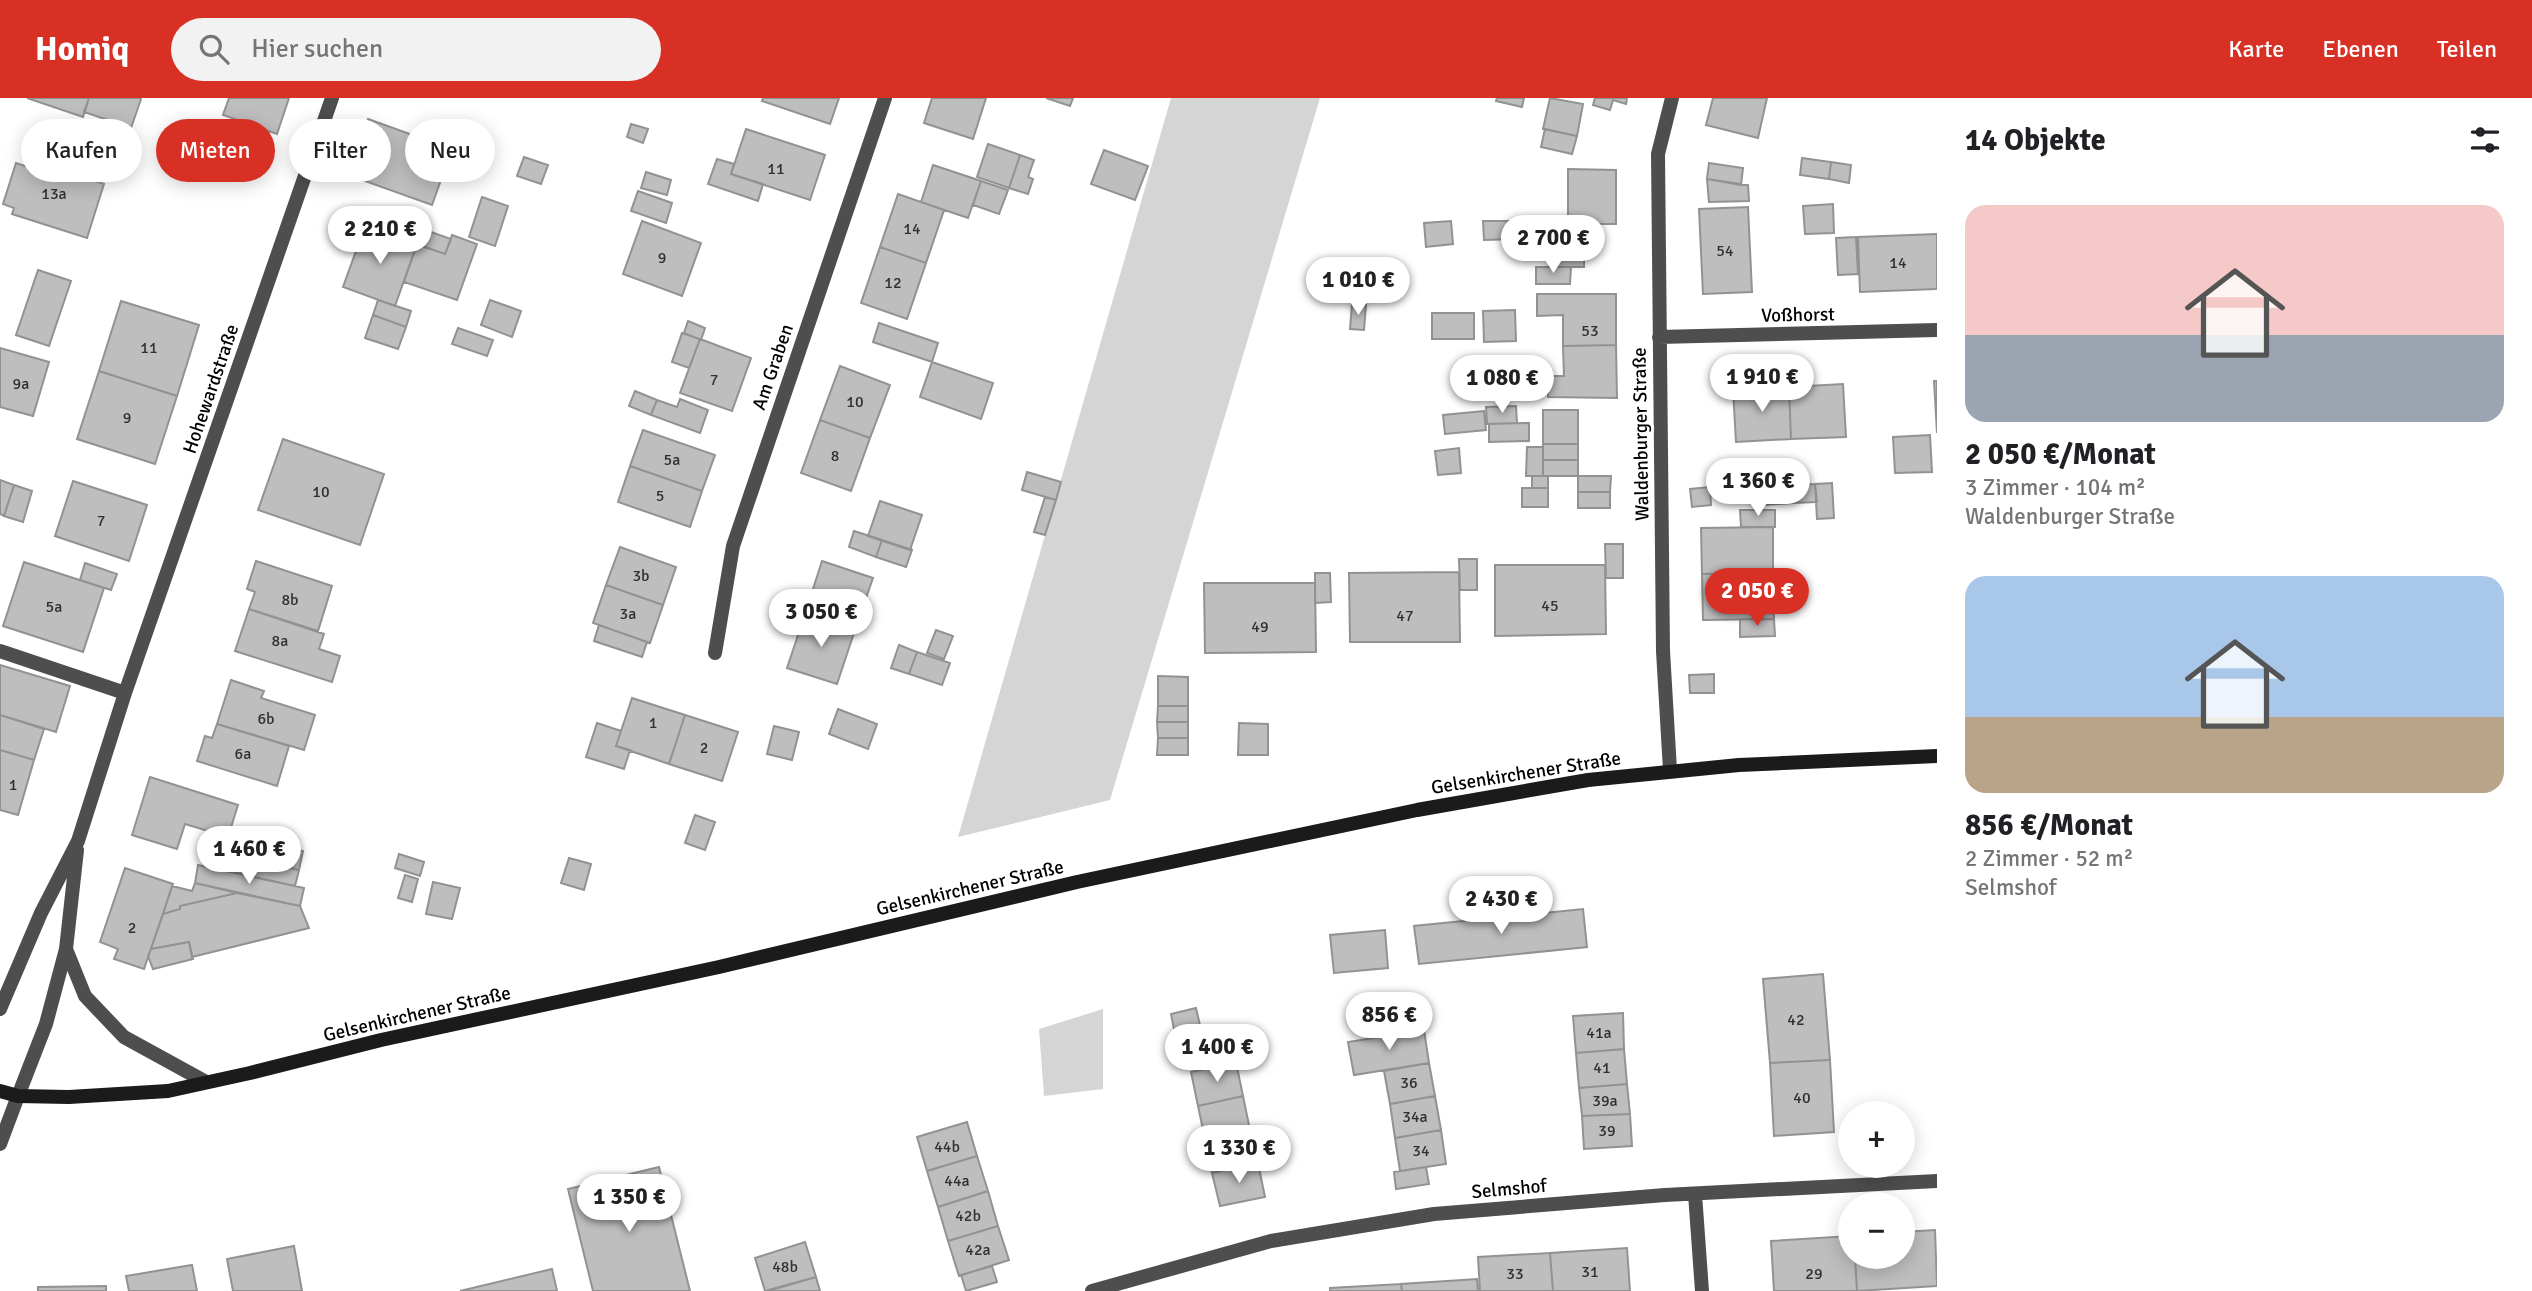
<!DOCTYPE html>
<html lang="de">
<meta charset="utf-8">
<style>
:root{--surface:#fff;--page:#f2f2f2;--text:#202124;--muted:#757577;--accent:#d93025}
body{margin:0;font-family:Signika,sans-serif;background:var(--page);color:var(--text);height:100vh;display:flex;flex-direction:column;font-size:26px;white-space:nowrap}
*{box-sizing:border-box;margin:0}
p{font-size:23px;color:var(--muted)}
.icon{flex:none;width:38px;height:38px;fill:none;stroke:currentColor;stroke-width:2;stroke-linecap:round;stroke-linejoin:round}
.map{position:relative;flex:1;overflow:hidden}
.sheet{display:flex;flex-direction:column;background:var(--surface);width:595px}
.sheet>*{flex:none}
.top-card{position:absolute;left:21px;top:21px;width:665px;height:63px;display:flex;gap:14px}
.buttons{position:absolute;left:1838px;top:1003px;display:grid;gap:14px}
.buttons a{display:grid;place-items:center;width:77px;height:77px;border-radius:50%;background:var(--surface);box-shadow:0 4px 18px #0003;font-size:35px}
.price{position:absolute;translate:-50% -60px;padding:0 16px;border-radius:24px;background:#fff;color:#222;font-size:23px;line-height:46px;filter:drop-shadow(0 2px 4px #0008)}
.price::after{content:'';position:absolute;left:50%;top:42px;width:21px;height:16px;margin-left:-10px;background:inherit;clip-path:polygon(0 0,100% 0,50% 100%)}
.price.current{background:var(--accent);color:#fff}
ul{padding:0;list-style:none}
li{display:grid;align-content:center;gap:14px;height:371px;padding:0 28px}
li span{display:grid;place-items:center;height:217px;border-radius:21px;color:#555}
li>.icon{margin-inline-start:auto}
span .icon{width:126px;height:126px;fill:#fffc;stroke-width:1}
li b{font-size:30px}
h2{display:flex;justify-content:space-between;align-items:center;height:84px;padding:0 28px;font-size:30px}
.tag{padding:0 24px;border-radius:32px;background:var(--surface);box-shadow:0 4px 18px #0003;font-size:24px;line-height:63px}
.tag.current{background:var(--accent);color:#fff}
header{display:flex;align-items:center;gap:42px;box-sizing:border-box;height:98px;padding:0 35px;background:var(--accent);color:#fff}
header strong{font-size:33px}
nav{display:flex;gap:38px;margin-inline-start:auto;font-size:24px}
.search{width:490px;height:63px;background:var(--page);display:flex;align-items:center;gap:18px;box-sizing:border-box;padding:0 24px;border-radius:38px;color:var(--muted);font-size:26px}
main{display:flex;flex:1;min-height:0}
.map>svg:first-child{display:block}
.green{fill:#d5d5d5}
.building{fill:#bebebe;stroke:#929292;stroke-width:2}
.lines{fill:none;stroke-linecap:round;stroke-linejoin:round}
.minor{stroke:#4e4e4e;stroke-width:14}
.tertiary{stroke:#4e4e4e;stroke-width:14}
.secondary{stroke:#1b1b1b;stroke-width:14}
.labels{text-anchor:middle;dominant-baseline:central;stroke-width:6;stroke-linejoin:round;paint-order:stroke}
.number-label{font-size:16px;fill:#303030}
.street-label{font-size:19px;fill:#000;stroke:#fff}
</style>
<header>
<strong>Homiq</strong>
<div class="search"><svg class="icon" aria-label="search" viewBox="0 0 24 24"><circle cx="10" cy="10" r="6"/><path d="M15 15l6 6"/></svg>Hier suchen</div>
<nav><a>Karte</a><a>Ebenen</a><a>Teilen</a></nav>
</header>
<main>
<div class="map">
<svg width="1937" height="1193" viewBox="0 0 1937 1193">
<rect width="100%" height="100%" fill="#fff"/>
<path class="green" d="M 1171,0 L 1320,0 L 1110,702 L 958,739 Z
M 1103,911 L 1103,991 L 1044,998 L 1039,931 Z"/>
<path class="building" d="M 27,0 L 89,0 L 83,19 Z
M 89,0 L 139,0 L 141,1 L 131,30 L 84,14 Z
M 229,0 L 289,0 L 277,36 L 223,17 Z
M 763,0 L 839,0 L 830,26 L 762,3 Z
M 932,0 L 986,0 L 973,41 L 924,25 Z
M 1046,0 L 1073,0 L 1070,8 Z
M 1497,0 L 1524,0 L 1522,9 L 1496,3 Z
M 1550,0 L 1583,6 L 1577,38 L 1543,31 Z
M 1595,0 L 1627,0 L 1626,6 L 1613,2 L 1610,12 L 1593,7 Z
M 1713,0 L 1767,0 L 1758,40 L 1706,27 Z
M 368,21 L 452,51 L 432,107 L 348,77 Z
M 631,26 L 648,31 L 643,45 L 627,39 Z
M 746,31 L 825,57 L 810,102 L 731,76 Z
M 1545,31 L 1577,38 L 1572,56 L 1541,49 Z
M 988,46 L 1020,57 L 1009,90 L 977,79 Z
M 1104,52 L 1148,68 L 1135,102 L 1091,86 Z
M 1020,57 L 1034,62 L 1028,79 L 1033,81 L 1028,96 L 1009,90 Z
M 524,59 L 548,67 L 541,86 L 517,78 Z
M 1802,60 L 1831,64 L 1829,81 L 1800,77 Z
M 717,61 L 734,66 L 731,76 L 763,86 L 758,103 L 708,86 Z
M 30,62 L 104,86 L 87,140 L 12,116 L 14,110 L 3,106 L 16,65 L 28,69 Z
M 1831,64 L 1851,67 L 1849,85 L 1829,81 Z
M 1709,65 L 1743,70 L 1741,87 L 1707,81 Z
M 933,67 L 981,83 L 968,120 L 921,104 Z
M 1568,71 L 1616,72 L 1616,126 L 1568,126 Z
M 646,74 L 671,82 L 667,97 L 641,90 Z
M 1707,81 L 1748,87 L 1749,103 L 1709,104 Z
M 981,83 L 1008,92 L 999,116 L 973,107 Z
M 638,93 L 672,105 L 666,125 L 631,113 Z
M 898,96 L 944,112 L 926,165 L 880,149 Z
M 482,99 L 508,108 L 495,148 L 469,139 Z
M 1833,106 L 1834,135 L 1805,136 L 1803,108 Z
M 1748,109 L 1752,194 L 1703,196 L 1699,111 Z
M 642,123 L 701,145 L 682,198 L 623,176 Z
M 1451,123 L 1453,146 L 1426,149 L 1424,125 Z
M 1483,123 L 1520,123 L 1520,141 L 1484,142 Z
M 403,124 L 451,141 L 445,156 L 397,140 Z
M 365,128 L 417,146 L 395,208 L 343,189 Z
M 1937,136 L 1937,191 L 1860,194 L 1858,139 Z
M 452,137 L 477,146 L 457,202 L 404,184 L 417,146 L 445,156 Z
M 1856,139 L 1858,176 L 1838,177 L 1836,140 Z
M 880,149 L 926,165 L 907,221 L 861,205 Z
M 1550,152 L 1584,152 L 1584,169 L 1549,169 Z
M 1536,169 L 1571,169 L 1570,186 L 1536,186 Z
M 38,172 L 71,183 L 49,248 L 16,237 Z
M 1537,196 L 1616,196 L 1616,247 L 1563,248 L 1563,217 L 1537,218 Z
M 378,202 L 411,213 L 406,229 L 373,217 Z
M 490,202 L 521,213 L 512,239 L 481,227 Z
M 121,203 L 199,227 L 177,298 L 99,273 Z
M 1352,206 L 1366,207 L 1364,232 L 1350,231 Z
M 1515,212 L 1516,243 L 1484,244 L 1483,213 Z
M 1432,215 L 1474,215 L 1474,241 L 1432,241 Z
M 373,217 L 406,229 L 398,251 L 365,240 Z
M 688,223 L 705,230 L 701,242 L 684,235 Z
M 879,225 L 938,245 L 932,264 L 873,244 Z
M 458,230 L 493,242 L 487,258 L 452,246 Z
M 682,235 L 700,241 L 689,270 L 672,264 Z
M 700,241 L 751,260 L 732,313 L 680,295 Z
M 1616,247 L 1617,300 L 1548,299 L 1548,278 L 1564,278 L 1563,248 Z
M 0,250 L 49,264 L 33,318 L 0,309 Z
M 932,264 L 993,285 L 981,321 L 920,299 Z
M 840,268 L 890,287 L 870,340 L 820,322 Z
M 99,273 L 177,298 L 155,366 L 77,341 Z
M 1934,283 L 1937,283 L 1937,335 Z
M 1843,286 L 1846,339 L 1791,341 L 1789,289 Z
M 1789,289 L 1791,341 L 1736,344 L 1733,291 Z
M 635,293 L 657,302 L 651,317 L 629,308 Z
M 680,301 L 708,312 L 700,335 L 651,317 L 657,302 L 677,309 Z
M 1516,308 L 1517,325 L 1487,326 L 1486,309 Z
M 1543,312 L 1578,312 L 1578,346 L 1543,346 Z
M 1484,313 L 1486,332 L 1445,336 L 1443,317 Z
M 820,322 L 870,340 L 851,393 L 801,375 Z
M 1529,325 L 1529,343 L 1489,344 L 1489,326 Z
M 643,332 L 715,357 L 702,393 L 630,368 Z
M 1930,337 L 1932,374 L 1895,375 L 1893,339 Z
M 283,341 L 384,376 L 360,447 L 258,412 Z
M 1543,346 L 1578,346 L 1578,362 L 1543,362 Z
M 1527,349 L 1543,349 L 1543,378 L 1526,378 Z
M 1459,350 L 1461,375 L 1438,377 L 1435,353 Z
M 1543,362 L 1578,362 L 1578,378 L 1543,378 Z
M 630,368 L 702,393 L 690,429 L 618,404 Z
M 1027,374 L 1061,384 L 1056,402 L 1022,392 Z
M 1532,378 L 1548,378 L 1548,390 L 1532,390 Z
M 1578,378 L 1611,378 L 1610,394 L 1578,394 Z
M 0,382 L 14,387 L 4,418 L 0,416 Z
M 73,383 L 147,407 L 129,463 L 55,438 Z
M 1832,385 L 1834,420 L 1817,421 L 1815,386 Z
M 1815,386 L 1817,404 L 1793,405 L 1792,387 Z
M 14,387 L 32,393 L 23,424 L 4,418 Z
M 1792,387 L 1793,405 L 1763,407 L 1762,389 Z
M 1710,389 L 1711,407 L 1692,409 L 1690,391 Z
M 1522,390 L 1548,390 L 1548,409 L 1522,409 Z
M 1578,394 L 1610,394 L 1610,410 L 1578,410 Z
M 1045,399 L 1056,402 L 1045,437 L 1034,434 Z
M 880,403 L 922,417 L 910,452 L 868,438 Z
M 1740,412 L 1775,412 L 1775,429 L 1741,429 Z
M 1773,429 L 1773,475 L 1702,476 L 1701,430 Z
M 854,433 L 882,442 L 876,459 L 849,449 Z
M 882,442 L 912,452 L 906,469 L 876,459 Z
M 1605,446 L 1623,446 L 1623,480 L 1606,480 Z
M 620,449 L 676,469 L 663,507 L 606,487 Z
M 1459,461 L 1477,461 L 1477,492 L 1460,492 Z
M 256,463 L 332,488 L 318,533 L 249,511 L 255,494 L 247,491 Z
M 822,463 L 873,480 L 855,532 L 805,516 Z
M 24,464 L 104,490 L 83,554 L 3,528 Z
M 85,465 L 117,476 L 111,492 L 80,482 Z
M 1495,467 L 1605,467 L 1606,536 L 1495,538 Z
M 1459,474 L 1460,544 L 1350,544 L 1349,475 Z
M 1315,475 L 1330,475 L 1331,504 L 1315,505 Z
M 1773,475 L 1774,521 L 1703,522 L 1702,476 Z
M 1204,485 L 1315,485 L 1316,554 L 1205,555 Z
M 606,487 L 663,507 L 650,545 L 593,525 Z
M 249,511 L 324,536 L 319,551 L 340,558 L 332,584 L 235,553 Z
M 805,516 L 855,532 L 837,586 L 787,570 Z
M 1740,521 L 1774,521 L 1775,538 L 1740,539 Z
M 599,527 L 647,544 L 642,559 L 594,543 Z
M 936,532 L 953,538 L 944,561 L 927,555 Z
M 899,547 L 917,554 L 909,576 L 891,570 Z
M 917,554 L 950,565 L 942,587 L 909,576 Z
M 0,567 L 70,588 L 56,634 L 0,617 Z
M 1714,576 L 1714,595 L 1690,595 L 1689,577 Z
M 1158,578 L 1188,579 L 1188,608 L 1158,608 Z
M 231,582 L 264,593 L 261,600 L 315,617 L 304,652 L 217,626 Z
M 632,600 L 685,617 L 669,666 L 616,648 Z
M 1158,608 L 1188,608 L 1188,624 L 1157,624 Z
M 838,611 L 877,626 L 868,651 L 829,636 Z
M 0,617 L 44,631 L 34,662 L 0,652 Z
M 685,617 L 738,634 L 722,683 L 669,666 Z
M 1157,624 L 1188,624 L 1188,640 L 1158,640 Z
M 597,625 L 621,633 L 616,648 L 630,652 L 624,671 L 586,659 Z
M 1239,625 L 1268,626 L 1268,657 L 1238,657 Z
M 217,626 L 289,648 L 277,688 L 197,663 L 205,638 L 212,640 Z
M 774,628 L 799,634 L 792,662 L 767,656 Z
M 1158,640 L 1188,640 L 1188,657 L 1157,657 Z
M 0,652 L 34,662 L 18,717 L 0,712 Z
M 150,679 L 238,707 L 228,739 L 185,726 L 177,751 L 132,737 Z
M 695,717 L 715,724 L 705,752 L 685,745 Z
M 239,739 L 303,753 L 299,772 L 235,758 Z
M 399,756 L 424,764 L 420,778 L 395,770 Z
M 235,758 L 299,772 L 295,788 L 232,774 Z
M 569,760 L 591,766 L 584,792 L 561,785 Z
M 198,767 L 304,790 L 300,808 L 195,785 Z
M 125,770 L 173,786 L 144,871 L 114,861 L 118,851 L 100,844 Z
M 405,777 L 418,781 L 412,804 L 398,800 Z
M 433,784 L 460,790 L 452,821 L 426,816 Z
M 195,785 L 237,795 L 180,808 L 180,811 L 163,816 L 172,788 L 192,793 Z
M 237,795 L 300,808 L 309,830 L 192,859 L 189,844 L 151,851 L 163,816 L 180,811 L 180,808 Z
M 1583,811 L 1587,849 L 1419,866 L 1414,828 Z
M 1385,832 L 1388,870 L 1334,875 L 1330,837 Z
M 189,844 L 193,861 L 153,871 L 148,858 L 151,851 Z
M 1823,876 L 1830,962 L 1770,965 L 1763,881 Z
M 1196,910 L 1202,936 L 1176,941 L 1171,916 Z
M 1623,915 L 1624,951 L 1576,955 L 1573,918 Z
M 1424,932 L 1429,965 L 1354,977 L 1348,944 Z
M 1624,951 L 1627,986 L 1579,990 L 1576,955 Z
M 1830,962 L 1834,1034 L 1774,1038 L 1770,965 Z
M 1236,964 L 1243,998 L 1198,1008 L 1191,974 Z
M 1429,965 L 1435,998 L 1390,1006 L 1384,973 Z
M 1627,986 L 1630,1016 L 1582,1018 L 1579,990 Z
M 1243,998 L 1250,1032 L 1205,1041 L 1198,1008 Z
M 1435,998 L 1441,1032 L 1395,1040 L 1390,1006 Z
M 1630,1016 L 1632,1048 L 1584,1051 L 1582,1018 Z
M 967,1024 L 977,1058 L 927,1073 L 917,1039 Z
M 1250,1032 L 1258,1065 L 1212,1075 L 1205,1041 Z
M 1441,1032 L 1446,1066 L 1400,1073 L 1395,1040 Z
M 977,1058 L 988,1093 L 938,1109 L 927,1073 Z
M 1258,1065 L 1265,1099 L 1220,1108 L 1212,1075 Z
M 659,1069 L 690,1193 L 593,1193 L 568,1091 Z
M 1426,1069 L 1429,1086 L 1396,1091 L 1394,1074 Z
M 988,1093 L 998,1128 L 948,1143 L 938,1109 Z
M 998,1128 L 1009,1162 L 959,1178 L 948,1143 Z
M 1935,1132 L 1937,1188 L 1857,1193 L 1855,1158 L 1902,1158 L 1902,1134 Z
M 1850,1138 L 1850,1158 L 1855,1158 L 1857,1193 L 1774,1193 L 1771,1143 Z
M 805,1144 L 816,1179 L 765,1193 L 755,1160 Z
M 294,1148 L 302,1193 L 233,1193 L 227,1161 Z
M 1627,1150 L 1630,1193 L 1553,1193 L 1550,1155 Z
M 1550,1155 L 1553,1193 L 1480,1193 L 1478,1159 Z
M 192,1167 L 197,1193 L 129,1193 L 126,1178 Z
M 992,1168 L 997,1184 L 966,1193 L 961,1177 Z
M 552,1171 L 557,1193 L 460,1193 Z
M 816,1179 L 820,1193 L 768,1193 Z
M 1477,1181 L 1478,1193 L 1402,1193 L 1401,1186 Z
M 1401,1186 L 1402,1193 L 1330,1193 L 1330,1190 Z
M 106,1188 L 106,1193 L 38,1193 L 38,1189 Z"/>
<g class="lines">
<path class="minor" d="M 1659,239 L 1937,232
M 0,553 L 125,595
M 715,555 L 733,448 L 885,0
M 1670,672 L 1663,553 L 1658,56 L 1672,0
M 66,851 L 85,898 L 124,939 L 206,984
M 0,911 L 41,815 L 78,743 L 125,595 L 332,0
M 18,998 L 46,926 L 66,851 L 77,752
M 1695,1096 L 1702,1193
M 1092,1193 L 1271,1143 L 1434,1116 L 1665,1097 L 1937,1083"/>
<path class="tertiary" d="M 0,1046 L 18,998"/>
<path class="secondary" d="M 0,993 L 18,998 L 69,999 L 168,993 L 250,975 L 381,942 L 719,869 L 1077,784 L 1417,712 L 1588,682 L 1739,667 L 1937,658"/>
</g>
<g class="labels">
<g class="number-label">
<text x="776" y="71">11</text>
<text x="54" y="96">13a</text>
<text x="912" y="131">14</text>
<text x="1725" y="153">54</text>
<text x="662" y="160">9</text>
<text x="1898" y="165">14</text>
<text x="893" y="185">12</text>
<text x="1590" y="233">53</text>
<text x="149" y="250">11</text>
<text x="714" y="282">7</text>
<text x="21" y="286">9a</text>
<text x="855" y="304">10</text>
<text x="127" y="320">9</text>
<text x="835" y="358">8</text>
<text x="672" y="362">5a</text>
<text x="321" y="394">10</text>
<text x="660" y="398">5</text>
<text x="101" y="423">7</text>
<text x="641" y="478">3b</text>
<text x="290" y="502">8b</text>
<text x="1550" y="508">45</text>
<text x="54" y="509">5a</text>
<text x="628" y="516">3a</text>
<text x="1405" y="518">47</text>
<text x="1260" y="529">49</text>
<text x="280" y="543">8a</text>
<text x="266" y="621">6b</text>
<text x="653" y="625">1</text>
<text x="704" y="650">2</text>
<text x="243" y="656">6a</text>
<text x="13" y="687">1</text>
<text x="132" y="830">2</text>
<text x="1796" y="922">42</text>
<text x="1599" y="935">41a</text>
<text x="1602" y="970">41</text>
<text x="1409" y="985">36</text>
<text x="1802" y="1000">40</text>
<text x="1605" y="1003">39a</text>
<text x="1415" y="1019">34a</text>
<text x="1607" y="1033">39</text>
<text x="947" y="1049">44b</text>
<text x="1421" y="1053">34</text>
<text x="957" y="1083">44a</text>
<text x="968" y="1118">42b</text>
<text x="978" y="1152">42a</text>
<text x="785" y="1169">48b</text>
<text x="1590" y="1174">31</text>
<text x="1515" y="1176">33</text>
<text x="1814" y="1176">29</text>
</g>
<g class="street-label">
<text transform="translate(1798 217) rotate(-1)">Voßhorst</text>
<text transform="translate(773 269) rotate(-71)">Am Graben</text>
<text transform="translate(211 291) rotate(-71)">Hohewardstraße</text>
<text transform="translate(1641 336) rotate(-91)">Waldenburger Straße</text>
<text transform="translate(1526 675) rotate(-9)">Gelsenkirchener Straße</text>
<text transform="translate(970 790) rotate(-13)">Gelsenkirchener Straße</text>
<text transform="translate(417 916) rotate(-13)">Gelsenkirchener Straße</text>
<text transform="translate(1509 1091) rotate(-5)">Selmshof</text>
</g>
</g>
</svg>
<div class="buttons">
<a>+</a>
<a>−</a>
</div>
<b class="price" style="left:380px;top:168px">2 210 €</b>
<b class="price" style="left:1553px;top:177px">2 700 €</b>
<b class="price" style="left:1358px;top:219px">1 010 €</b>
<b class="price" style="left:1762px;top:316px">1 910 €</b>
<b class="price" style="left:1502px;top:317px">1 080 €</b>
<b class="price" style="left:1758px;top:420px">1 360 €</b>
<b class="price current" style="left:1757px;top:530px">2 050 €</b>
<b class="price" style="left:821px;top:551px">3 050 €</b>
<b class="price" style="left:249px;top:788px">1 460 €</b>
<b class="price" style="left:1501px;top:838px">2 430 €</b>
<b class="price" style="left:1389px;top:954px">856 €</b>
<b class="price" style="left:1217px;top:986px">1 400 €</b>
<b class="price" style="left:1239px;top:1087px">1 330 €</b>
<b class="price" style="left:629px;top:1136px">1 350 €</b>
<div class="top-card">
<a class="tag">Kaufen</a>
<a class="tag current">Mieten</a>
<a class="tag">Filter</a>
<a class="tag">Neu</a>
</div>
</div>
<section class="sheet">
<h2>14 Objekte<svg class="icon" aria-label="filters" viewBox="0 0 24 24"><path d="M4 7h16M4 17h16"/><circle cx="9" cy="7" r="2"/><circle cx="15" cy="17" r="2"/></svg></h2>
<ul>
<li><span style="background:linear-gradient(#f6c9c9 60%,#9aa5b1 0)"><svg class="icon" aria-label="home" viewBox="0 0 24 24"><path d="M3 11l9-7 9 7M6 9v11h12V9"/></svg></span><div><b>2 050 €/Monat</b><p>3 Zimmer · 104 m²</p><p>Waldenburger Straße</p></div></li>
<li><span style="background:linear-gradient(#a9c7e8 65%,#b9a48a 0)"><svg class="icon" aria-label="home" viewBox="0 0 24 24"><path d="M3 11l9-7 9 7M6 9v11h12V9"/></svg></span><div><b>856 €/Monat</b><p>2 Zimmer · 52 m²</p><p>Selmshof</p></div></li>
</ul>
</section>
</main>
